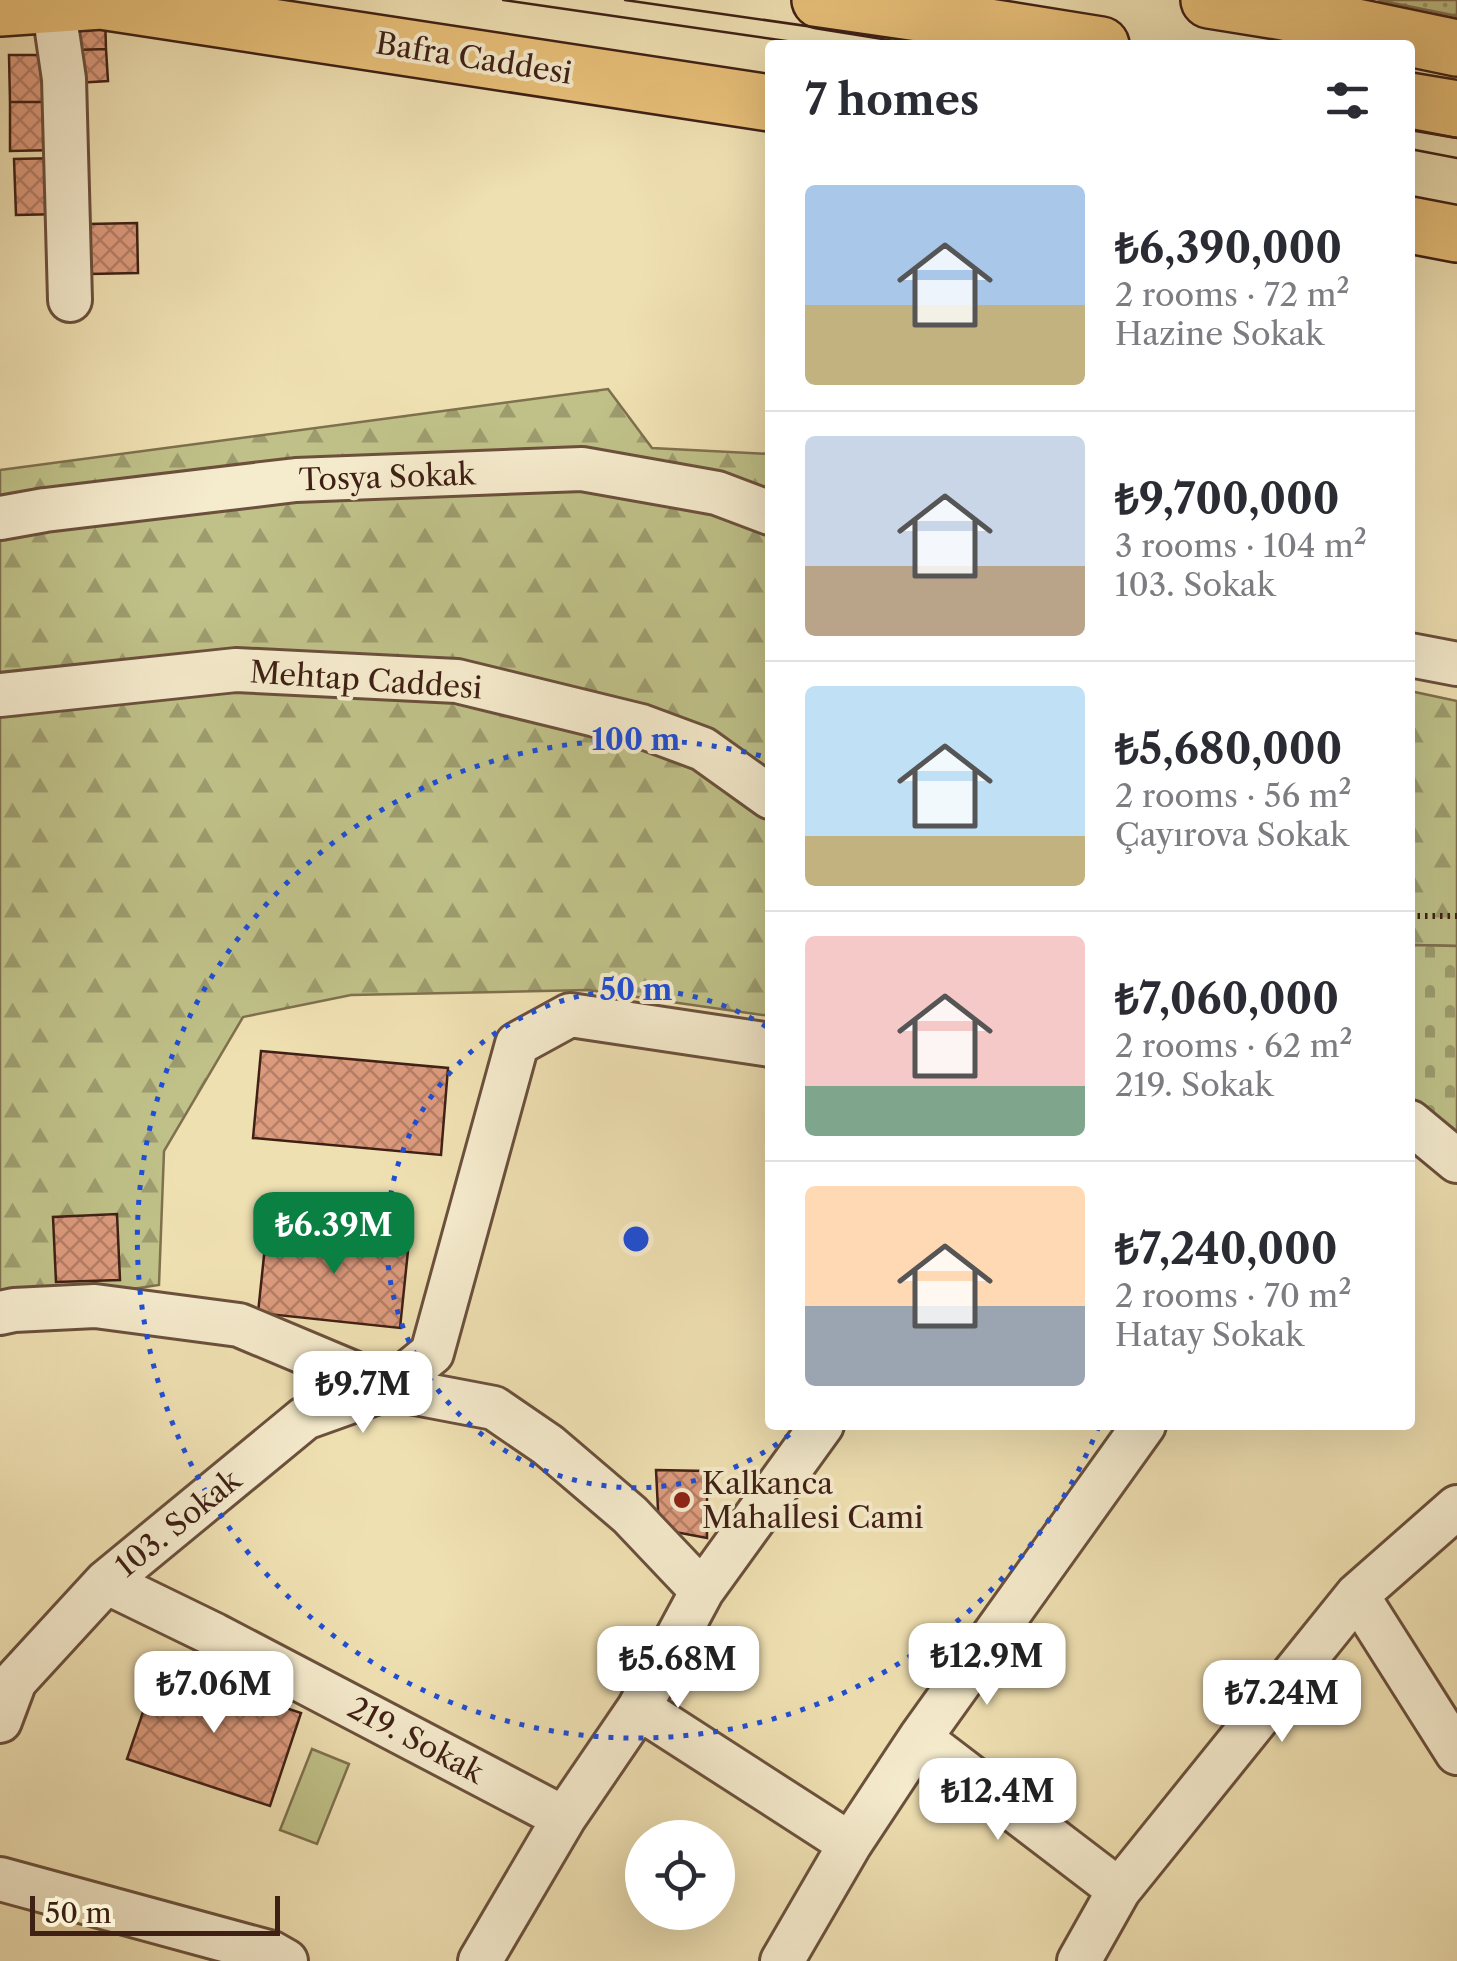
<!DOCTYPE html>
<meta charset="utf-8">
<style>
:root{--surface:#fff;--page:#f2f2f3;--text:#2b2b33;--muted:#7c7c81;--line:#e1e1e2;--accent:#0b8043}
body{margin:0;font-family:"Libre Caslon Text",serif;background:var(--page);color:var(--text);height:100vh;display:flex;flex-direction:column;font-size:38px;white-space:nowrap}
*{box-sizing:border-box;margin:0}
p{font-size:32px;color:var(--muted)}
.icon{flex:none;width:55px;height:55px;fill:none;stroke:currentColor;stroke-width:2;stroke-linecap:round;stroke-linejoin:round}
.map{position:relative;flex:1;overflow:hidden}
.side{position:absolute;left:765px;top:40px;width:650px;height:1390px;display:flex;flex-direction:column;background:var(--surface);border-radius:10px;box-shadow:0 10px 40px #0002}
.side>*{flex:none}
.tools{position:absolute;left:625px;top:1820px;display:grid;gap:20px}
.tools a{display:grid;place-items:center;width:110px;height:110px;border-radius:50%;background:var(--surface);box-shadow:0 10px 40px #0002;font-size:50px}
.scale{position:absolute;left:30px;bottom:25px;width:250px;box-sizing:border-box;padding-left:10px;border:5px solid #3f2015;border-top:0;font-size:28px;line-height:35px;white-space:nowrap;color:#3f2015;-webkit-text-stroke:8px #f5ebcd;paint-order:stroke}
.price{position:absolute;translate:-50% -85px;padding:0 22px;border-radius:20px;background:#fff;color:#222;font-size:32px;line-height:65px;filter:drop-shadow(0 2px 5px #0008)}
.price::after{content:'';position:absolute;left:50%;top:60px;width:30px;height:22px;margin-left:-15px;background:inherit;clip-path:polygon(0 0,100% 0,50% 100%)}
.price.selected{background:var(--accent);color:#fff}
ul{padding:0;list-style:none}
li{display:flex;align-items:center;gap:30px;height:250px;padding:0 40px}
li+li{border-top:2px solid var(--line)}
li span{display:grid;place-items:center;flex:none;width:280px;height:200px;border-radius:10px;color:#555}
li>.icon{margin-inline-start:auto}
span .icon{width:120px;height:120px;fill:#fffc;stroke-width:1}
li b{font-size:42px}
h2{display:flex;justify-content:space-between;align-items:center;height:120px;padding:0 40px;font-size:42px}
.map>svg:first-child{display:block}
.grass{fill:url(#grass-dots);stroke:#7f704e;stroke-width:2.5}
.forest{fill:url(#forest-firs);stroke:#7f704e;stroke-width:2.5}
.cemetery{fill:url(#cemetery-stones);stroke:#7f704e;stroke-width:2.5}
.garden{fill:#bfc188;stroke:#7f704e;stroke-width:2.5}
.building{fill:url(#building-cross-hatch);stroke:#3f2015;stroke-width:2.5}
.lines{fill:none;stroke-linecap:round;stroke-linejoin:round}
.minor-casing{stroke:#6b503c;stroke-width:48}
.major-casing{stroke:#3f2015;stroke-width:60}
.path{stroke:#3f2015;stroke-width:6;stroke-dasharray:2.5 5;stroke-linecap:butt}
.minor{stroke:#f5ebcd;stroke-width:42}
.major{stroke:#e8c079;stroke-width:55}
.tram{stroke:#3f2015;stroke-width:2.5}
.ring{fill:none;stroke:#1d4ed8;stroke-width:5;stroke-dasharray:5 10}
.poi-dot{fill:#8f2418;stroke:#f5ebcd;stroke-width:4}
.labels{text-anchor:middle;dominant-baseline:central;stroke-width:8;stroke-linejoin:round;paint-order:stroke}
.street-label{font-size:30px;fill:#3f2015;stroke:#f5ebcd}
.poi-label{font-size:30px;fill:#3f2015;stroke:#f5ebcd;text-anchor:start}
.centre{fill:#1d4ed8;stroke:#f5ebcd;stroke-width:5}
.ring-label{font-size:30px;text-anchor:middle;font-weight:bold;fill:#1d4ed8;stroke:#f5ebcd;stroke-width:8;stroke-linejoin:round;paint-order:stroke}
</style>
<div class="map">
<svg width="1457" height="1961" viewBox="0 0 1457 1961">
<defs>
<pattern id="grass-dots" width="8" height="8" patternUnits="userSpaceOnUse" patternTransform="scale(2.5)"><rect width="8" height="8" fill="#bfc188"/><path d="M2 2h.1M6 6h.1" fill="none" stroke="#9d9c6e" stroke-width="1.8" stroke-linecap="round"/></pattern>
<pattern id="forest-firs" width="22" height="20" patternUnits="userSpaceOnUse" patternTransform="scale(2.5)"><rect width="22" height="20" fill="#bfc188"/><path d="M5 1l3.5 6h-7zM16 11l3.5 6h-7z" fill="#9d9c6e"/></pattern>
<pattern id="cemetery-stones" width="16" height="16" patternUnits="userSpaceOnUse" patternTransform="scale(2.5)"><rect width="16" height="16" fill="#bfc188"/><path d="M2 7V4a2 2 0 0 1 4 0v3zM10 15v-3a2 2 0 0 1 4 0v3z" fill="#9d9c6e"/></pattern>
<pattern id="building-cross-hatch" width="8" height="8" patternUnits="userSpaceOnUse" patternTransform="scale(2.5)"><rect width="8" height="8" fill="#dd9b7e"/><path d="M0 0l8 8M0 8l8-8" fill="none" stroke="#b57e66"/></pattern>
</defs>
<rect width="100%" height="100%" fill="#efe0b2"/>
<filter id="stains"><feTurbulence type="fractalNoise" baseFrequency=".002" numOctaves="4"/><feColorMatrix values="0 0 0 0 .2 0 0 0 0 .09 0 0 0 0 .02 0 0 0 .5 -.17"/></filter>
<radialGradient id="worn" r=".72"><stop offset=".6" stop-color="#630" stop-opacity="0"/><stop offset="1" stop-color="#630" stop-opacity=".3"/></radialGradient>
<path class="grass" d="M 1378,0 L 1457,0 L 1457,16 Z"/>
<path class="forest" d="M 608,389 L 652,448 L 770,454 L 770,1016 L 588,990 L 351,995 L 243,1017 L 164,1151 L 159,1285 L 0,1309 L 0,470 Z
M 1410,691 L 1457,701 L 1457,946 L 1414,945 L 1410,950 Z"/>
<path class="cemetery" d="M 1413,945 L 1457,946 L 1457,1149 L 1410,1102 L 1410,968 Z"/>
<path class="garden" d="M 312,1749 L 349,1764 L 317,1844 L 280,1830 Z"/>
<path class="building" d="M 75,15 L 105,15 L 106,49 L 75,50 Z
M 106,49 L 108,81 L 76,83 L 75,50 Z
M 9,55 L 58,55 L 58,102 L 10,102 Z
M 10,102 L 58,102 L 58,150 L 10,151 Z
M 61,158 L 63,214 L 16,215 L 14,159 Z
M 137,223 L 138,273 L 90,274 L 88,224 Z
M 261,1051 L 448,1068 L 441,1155 L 253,1138 Z
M 117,1214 L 120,1280 L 56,1282 L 53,1217 Z
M 267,1227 L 409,1241 L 400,1328 L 258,1313 Z
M 656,1470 L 707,1471 L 707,1538 L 659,1529 Z
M 159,1665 L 301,1713 L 270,1806 L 127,1759 Z"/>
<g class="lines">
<g class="minor-casing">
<path id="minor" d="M 53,4 L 64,79 L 70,300
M 0,518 L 45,510 L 296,480 L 582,469 L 717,493 L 770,513
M 1410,655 L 1457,664
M 0,695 L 236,670 L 457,681 L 641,726 L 703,749 L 770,797
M 1410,1122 L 1457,1161
M 0,1313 L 14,1310 L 95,1306 L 239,1325 L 389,1388 L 494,1408 L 548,1445 L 630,1515 L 702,1591
M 106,1582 L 215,1635 L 564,1818
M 1357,1595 L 1457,1753
M 639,1708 L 850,1844
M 0,1721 L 15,1681 L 106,1582 L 305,1418 L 389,1388 L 432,1353 L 517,1044 L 570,1015 L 770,1045
M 920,1738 L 1119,1890
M 0,1879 L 272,1953 L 286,1961
M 480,1961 L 564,1818 L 639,1708 L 702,1591 L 822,1425
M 782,1961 L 850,1844 L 920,1738 L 1144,1425
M 1079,1961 L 1119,1890 L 1357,1595 L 1457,1507"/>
</g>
<g class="major-casing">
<path id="major" d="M 820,0 L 1101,45
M 1209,0 L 1284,12 L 1457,48
M 0,8 L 101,1 L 770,103
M 1410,101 L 1457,109
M 1410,225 L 1457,234"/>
</g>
<path class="path" d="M 1410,916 L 1457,916"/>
<use href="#minor" class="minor"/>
<use href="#major" class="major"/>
<path class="tram" d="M 503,0 L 814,45
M 625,0 L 939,45
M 1410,129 L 1457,138
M 1410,149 L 1457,158"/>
</g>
<g class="ring">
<path d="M801 1425A249 249 0 1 1 770 1029"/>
<path d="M1099 1426A499 499 0 1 1 769 758"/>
</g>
<circle class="poi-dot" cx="682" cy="1500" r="10"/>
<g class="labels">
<g class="street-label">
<text transform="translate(474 58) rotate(9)">Bafra Caddesi</text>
<text transform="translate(387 477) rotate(-2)">Tosya Sokak</text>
<text transform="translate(366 680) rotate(4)">Mehtap Caddesi</text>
<text transform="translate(178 1523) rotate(-39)">103. Sokak</text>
<text transform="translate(416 1740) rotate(28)">219. Sokak</text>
</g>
<g class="poi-label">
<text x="702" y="1483">Kalkanca<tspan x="702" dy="34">Mahallesi Cami</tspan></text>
</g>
</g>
<circle cx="636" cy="1239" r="15" class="centre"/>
<g class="ring-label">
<text x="636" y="750">100 m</text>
<text x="636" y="1000">50 m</text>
</g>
<rect width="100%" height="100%" filter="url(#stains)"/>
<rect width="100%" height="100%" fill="url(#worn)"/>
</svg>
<div class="tools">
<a><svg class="icon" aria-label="locate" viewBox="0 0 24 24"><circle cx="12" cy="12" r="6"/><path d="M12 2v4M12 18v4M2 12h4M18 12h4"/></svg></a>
</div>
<div class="scale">50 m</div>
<b class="price selected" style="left:334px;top:1277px">₺6.39M</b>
<b class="price" style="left:363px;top:1436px">₺9.7M</b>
<b class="price" style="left:987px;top:1708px">₺12.9M</b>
<b class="price" style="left:678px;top:1711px">₺5.68M</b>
<b class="price" style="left:214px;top:1736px">₺7.06M</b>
<b class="price" style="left:1282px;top:1745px">₺7.24M</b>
<b class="price" style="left:998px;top:1843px">₺12.4M</b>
<section class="side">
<h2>7 homes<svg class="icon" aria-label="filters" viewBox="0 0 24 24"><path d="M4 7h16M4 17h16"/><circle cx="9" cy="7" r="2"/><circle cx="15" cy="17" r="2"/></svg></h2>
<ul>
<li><span style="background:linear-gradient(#a9c7e8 60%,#c2b280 0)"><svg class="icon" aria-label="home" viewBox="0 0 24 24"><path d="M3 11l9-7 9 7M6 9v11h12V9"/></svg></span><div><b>₺6,390,000</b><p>2 rooms · 72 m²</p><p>Hazine Sokak</p></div></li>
<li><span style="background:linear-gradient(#c9d6e8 65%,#b9a48a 0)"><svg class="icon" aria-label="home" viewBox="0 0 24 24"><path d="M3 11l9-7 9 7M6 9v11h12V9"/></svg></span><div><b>₺9,700,000</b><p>3 rooms · 104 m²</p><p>103. Sokak</p></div></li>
<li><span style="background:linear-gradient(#bfe0f5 75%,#c2b280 0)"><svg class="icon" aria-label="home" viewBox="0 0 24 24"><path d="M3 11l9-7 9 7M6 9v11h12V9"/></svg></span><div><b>₺5,680,000</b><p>2 rooms · 56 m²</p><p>Çayırova Sokak</p></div></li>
<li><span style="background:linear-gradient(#f6c9c9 75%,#7fa58c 0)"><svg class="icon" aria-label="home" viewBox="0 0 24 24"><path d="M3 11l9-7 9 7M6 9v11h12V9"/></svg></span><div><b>₺7,060,000</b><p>2 rooms · 62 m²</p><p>219. Sokak</p></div></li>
<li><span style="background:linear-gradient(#ffd9b3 60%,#9aa5b1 0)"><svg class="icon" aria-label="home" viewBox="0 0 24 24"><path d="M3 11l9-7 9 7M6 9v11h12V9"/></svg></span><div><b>₺7,240,000</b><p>2 rooms · 70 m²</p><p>Hatay Sokak</p></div></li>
</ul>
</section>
</div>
